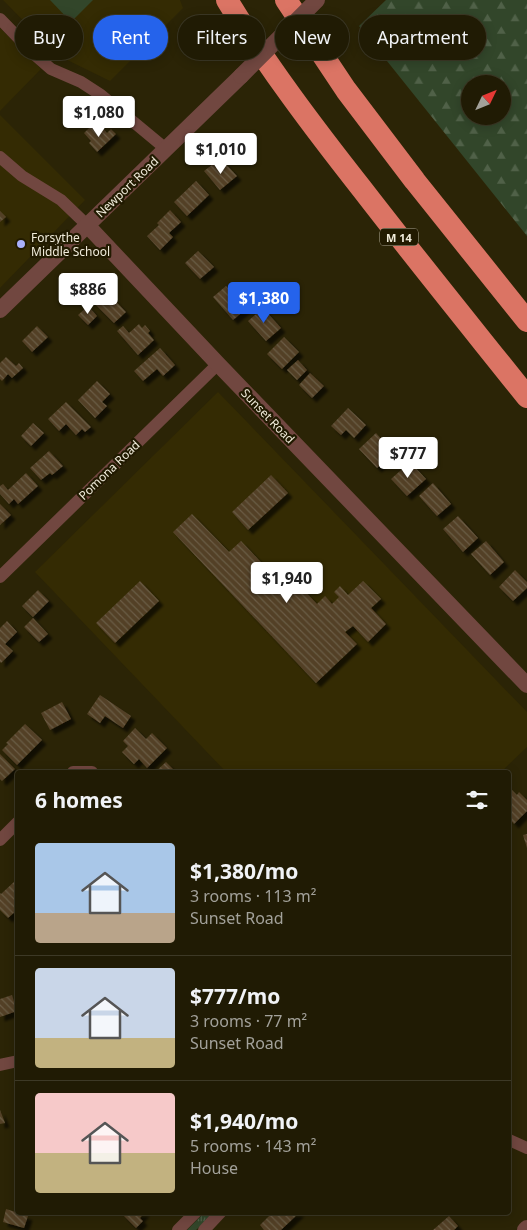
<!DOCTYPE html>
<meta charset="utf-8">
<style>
:root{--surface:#201b04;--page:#28240e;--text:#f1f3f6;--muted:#a2a19a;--line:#3d3926;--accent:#2563eb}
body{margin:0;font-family:"Noto Sans",sans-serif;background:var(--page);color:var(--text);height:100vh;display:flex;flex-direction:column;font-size:19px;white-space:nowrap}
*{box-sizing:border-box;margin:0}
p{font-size:16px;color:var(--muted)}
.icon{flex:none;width:28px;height:28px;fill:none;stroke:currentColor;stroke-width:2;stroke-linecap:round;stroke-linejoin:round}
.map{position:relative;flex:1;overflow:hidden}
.sheet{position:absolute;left:15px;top:770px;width:496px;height:445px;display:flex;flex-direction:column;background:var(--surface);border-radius:5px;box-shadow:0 2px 12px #0003,0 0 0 1px var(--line)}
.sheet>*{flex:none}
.top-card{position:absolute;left:15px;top:15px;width:498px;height:45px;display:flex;gap:10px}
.needle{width:32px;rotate:47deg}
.fabs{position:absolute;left:461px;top:75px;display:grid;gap:10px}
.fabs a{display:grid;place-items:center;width:50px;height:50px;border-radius:50%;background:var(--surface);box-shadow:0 2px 12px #0003,0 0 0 1px var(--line);font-size:25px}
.price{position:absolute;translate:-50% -42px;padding:0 11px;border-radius:5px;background:#fff;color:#222;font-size:16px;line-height:32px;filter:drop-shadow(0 1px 2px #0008)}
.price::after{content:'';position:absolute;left:50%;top:30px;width:15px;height:11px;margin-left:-8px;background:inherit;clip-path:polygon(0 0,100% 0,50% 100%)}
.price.selected{background:var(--accent);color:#fff}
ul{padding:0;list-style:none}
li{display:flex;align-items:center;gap:15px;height:125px;padding:0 20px}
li+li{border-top:1px solid var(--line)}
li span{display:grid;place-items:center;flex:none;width:140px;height:100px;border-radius:5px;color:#555}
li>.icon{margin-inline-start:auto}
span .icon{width:60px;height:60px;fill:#fffc;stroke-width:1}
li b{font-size:21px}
h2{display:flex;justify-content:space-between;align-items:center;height:60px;padding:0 20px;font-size:21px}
.chip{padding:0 18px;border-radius:22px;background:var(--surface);box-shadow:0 2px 12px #0003,0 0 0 1px var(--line);font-size:18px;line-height:45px}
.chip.selected{background:var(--accent);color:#fff}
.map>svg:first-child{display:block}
.built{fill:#342b03}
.grass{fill:url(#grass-tufts)}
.forest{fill:url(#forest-firs);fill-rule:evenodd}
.garden{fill:#32462a}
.building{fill:url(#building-back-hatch);filter:url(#shadow)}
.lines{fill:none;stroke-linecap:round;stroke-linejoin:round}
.minor{stroke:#714740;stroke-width:12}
.tertiary{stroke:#714740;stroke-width:16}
.motorway{stroke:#db7464;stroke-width:22}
.tertiary-bridge{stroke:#714740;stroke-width:16}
.poi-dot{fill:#a9b0fc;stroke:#211a00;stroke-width:2}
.labels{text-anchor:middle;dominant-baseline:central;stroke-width:4.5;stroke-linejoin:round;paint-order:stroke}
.shield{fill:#211a00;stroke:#b2ac99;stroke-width:1}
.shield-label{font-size:11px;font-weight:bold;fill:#f0ebda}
.street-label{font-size:12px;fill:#f0ebda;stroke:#211a00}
.poi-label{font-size:12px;fill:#f0ebda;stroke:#211a00;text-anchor:start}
</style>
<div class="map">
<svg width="527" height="1230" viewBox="0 0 527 1230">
<defs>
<pattern id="grass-tufts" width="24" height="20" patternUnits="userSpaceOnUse" patternTransform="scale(1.25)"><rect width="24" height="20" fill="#32462a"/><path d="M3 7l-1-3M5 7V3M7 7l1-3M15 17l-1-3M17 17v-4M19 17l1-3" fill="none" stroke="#506148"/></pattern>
<pattern id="forest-firs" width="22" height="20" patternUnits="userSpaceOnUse" patternTransform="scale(1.25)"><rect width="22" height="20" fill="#32462a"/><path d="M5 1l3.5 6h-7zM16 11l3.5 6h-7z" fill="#506148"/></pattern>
<pattern id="building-back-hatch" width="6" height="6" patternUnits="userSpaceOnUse" patternTransform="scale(1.25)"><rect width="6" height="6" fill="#524026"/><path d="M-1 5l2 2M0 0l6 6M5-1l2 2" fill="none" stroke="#6b5c45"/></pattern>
<filter id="shadow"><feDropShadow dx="4.5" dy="4.5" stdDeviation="1" flood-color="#0009"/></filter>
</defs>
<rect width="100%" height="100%" fill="#2b2406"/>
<path class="built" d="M 3,0 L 180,0 L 183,8 L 110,81 L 57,55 Z
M 0,28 L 41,69 L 0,111 Z
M 0,115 L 85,200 L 0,288 Z
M 218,392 L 527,712 L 527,747 L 501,772 L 226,772 L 35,572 Z"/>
<path class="grass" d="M 204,1213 L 214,1213 L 196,1230 L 187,1230 Z"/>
<path class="forest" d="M 386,0 L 527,0 L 527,236 L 359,26 ZM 470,84 L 502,84 L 502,116 L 470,116 Z"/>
<path class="garden" d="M 50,0 L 93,0 L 71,22 Z"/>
<path class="building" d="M 91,126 L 97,132 L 102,127 L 107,133 L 111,129 L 116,134 L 97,152 L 89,143 L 91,141 L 84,133 Z
M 224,162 L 237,176 L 220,190 L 204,171 L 213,164 L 216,168 Z
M 196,181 L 209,195 L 187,216 L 174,202 Z
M 170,210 L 181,222 L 169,233 L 173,237 L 160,250 L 147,236 L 159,225 L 157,223 Z
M 0,211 L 6,217 L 0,222 Z
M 198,251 L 214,267 L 200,279 L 185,263 Z
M 83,273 L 97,287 L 87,296 L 78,287 L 73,292 L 68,287 Z
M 226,286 L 246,309 L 233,320 L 213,297 Z
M 108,293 L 126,312 L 114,323 L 96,305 Z
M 88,306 L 97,316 L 88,325 L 78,315 Z
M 263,308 L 281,328 L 266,341 L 248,321 Z
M 139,324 L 142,328 L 145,325 L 150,331 L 148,333 L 154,340 L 138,355 L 117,331 L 123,326 L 129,333 Z
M 37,326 L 48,337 L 32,352 L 22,341 Z
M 284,337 L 299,352 L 282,369 L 267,354 Z
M 160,348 L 175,365 L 163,376 L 157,369 L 143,381 L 134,371 Z
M 6,357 L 16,366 L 19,363 L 23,368 L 12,378 L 8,374 L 2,381 L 0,379 L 0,363 Z
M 298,360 L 307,370 L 297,380 L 287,370 Z
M 310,373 L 324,386 L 312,398 L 299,385 Z
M 97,381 L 110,394 L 102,402 L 107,406 L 95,418 L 78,400 Z
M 66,402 L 91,427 L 85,432 L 82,429 L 76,435 L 66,424 L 59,431 L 48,419 Z
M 348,408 L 366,425 L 354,438 L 346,430 L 341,435 L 331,426 Z
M 33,423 L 44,433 L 31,446 L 21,436 Z
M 376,433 L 394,453 L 377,468 L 359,449 Z
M 49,451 L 63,466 L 52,475 L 50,473 L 41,480 L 30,468 Z
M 410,462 L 426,479 L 407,496 L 391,479 Z
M 26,473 L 38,486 L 18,504 L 14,499 L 9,504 L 0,494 L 0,486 L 3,484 L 8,490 Z
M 271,475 L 288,493 L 248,530 L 232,512 Z
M 433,483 L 451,504 L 437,516 L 419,496 Z
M 0,504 L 11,515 L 0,525 Z
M 192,514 L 229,552 L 241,541 L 290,593 L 299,585 L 317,604 L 325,596 L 332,604 L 339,597 L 334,592 L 340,586 L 348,595 L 363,581 L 381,599 L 371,608 L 386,624 L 368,642 L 353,626 L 345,632 L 357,644 L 316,683 L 173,532 Z
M 458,516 L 478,538 L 463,552 L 443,529 Z
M 486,541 L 504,562 L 490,575 L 471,554 Z
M 515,570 L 527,582 L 527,588 L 513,601 L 499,587 Z
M 140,581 L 159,601 L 115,643 L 96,623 Z
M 38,590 L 49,601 L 33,617 L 22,606 Z
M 33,618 L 48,634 L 39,642 L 24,627 Z
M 7,621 L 17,632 L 5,644 L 13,651 L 1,663 L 0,662 L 0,628 Z
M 100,695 L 131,716 L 123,728 L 105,716 L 100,723 L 87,714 Z
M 62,702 L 71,719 L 50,730 L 41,713 Z
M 25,724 L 42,740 L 17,765 L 2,750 L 8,744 L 6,743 Z
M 135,728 L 146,739 L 152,733 L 167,748 L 147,768 L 139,759 L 134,764 L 122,752 L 128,746 L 123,741 Z
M 0,754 L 15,769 L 2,781 L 0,779 Z
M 166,762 L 176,772 L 155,772 Z
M 512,790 L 517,795 L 519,792 L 527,800 L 527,811 L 514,824 L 509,818 L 509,794 Z
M 527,834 L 527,848 L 523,835 Z
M 15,881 L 18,883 L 18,909 L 8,918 L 0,910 L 0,893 L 1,894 Z
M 12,995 L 17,1011 L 0,1017 L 0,999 Z
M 0,1110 L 5,1123 L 0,1124 Z
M 6,1209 L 28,1216 L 24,1228 L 3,1222 Z
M 125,1212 L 145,1212 L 140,1218 L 143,1221 L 136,1228 L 123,1215 Z
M 273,1212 L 300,1212 L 281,1230 L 264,1230 L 260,1225 Z
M 449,1216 L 458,1226 L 454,1230 L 433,1230 Z"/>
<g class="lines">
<path class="minor" d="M 0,19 L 35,55 L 51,69 L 81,82 L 101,95 L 166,149
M 0,157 L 22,176 L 61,200 L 87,225
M 0,577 L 218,364
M 73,772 L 92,772
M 0,840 L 18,822
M 0,1065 L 18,1061
M 509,1140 L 527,1148
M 178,1230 L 196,1212
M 204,1230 L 221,1212"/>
<path class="tertiary" d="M 87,225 L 218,364 L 527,685
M 0,310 L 241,76
M 525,1230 L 527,1228"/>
<path class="motorway" d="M 227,0 C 267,66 314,128 362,189 C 416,259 472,328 527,397
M 286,0 L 346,90 L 415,181 L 527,321"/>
<path class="tertiary-bridge" d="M 241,76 L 317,0"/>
</g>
<circle class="poi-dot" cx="21" cy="244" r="5"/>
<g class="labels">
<rect class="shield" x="380" y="228.5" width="38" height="17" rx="4"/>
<g class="shield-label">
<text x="399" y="237">M 14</text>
</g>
<g class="street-label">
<text transform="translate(127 187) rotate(-44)">Newport Road</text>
<text transform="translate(268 416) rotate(46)">Sunset Road</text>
<text transform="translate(109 470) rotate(-44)">Pomona Road</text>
</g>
<g class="poi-label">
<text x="31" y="237">Forsythe<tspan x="31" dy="14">Middle School</tspan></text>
</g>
</g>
</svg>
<div class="fabs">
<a><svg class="needle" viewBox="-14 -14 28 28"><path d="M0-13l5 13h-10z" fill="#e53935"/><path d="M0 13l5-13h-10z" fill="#a2a19a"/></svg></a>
</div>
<b class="price" style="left:99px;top:138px">$1,080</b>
<b class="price" style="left:221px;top:175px">$1,010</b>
<b class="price" style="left:88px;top:315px">$886</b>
<b class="price selected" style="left:264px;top:324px">$1,380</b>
<b class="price" style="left:408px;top:479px">$777</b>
<b class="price" style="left:287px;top:604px">$1,940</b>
<div class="top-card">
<a class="chip">Buy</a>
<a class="chip selected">Rent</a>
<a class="chip">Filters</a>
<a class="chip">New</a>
<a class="chip">Apartment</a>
</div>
<section class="sheet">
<h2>6 homes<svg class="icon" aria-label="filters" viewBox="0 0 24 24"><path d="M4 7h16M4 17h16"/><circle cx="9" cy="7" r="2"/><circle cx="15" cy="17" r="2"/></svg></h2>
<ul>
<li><span style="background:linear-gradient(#a9c7e8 70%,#b9a48a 0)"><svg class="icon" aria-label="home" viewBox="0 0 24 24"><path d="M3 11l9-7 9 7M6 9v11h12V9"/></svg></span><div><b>$1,380/mo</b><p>3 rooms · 113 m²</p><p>Sunset Road</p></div></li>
<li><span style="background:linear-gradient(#c9d6e8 70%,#c2b280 0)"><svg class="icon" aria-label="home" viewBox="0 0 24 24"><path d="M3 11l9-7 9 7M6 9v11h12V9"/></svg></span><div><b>$777/mo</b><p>3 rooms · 77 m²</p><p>Sunset Road</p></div></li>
<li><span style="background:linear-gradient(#f6c9c9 60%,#c2b280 0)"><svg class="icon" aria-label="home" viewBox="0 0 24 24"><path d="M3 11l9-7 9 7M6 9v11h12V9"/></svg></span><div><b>$1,940/mo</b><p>5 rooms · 143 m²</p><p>House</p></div></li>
</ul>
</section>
</div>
